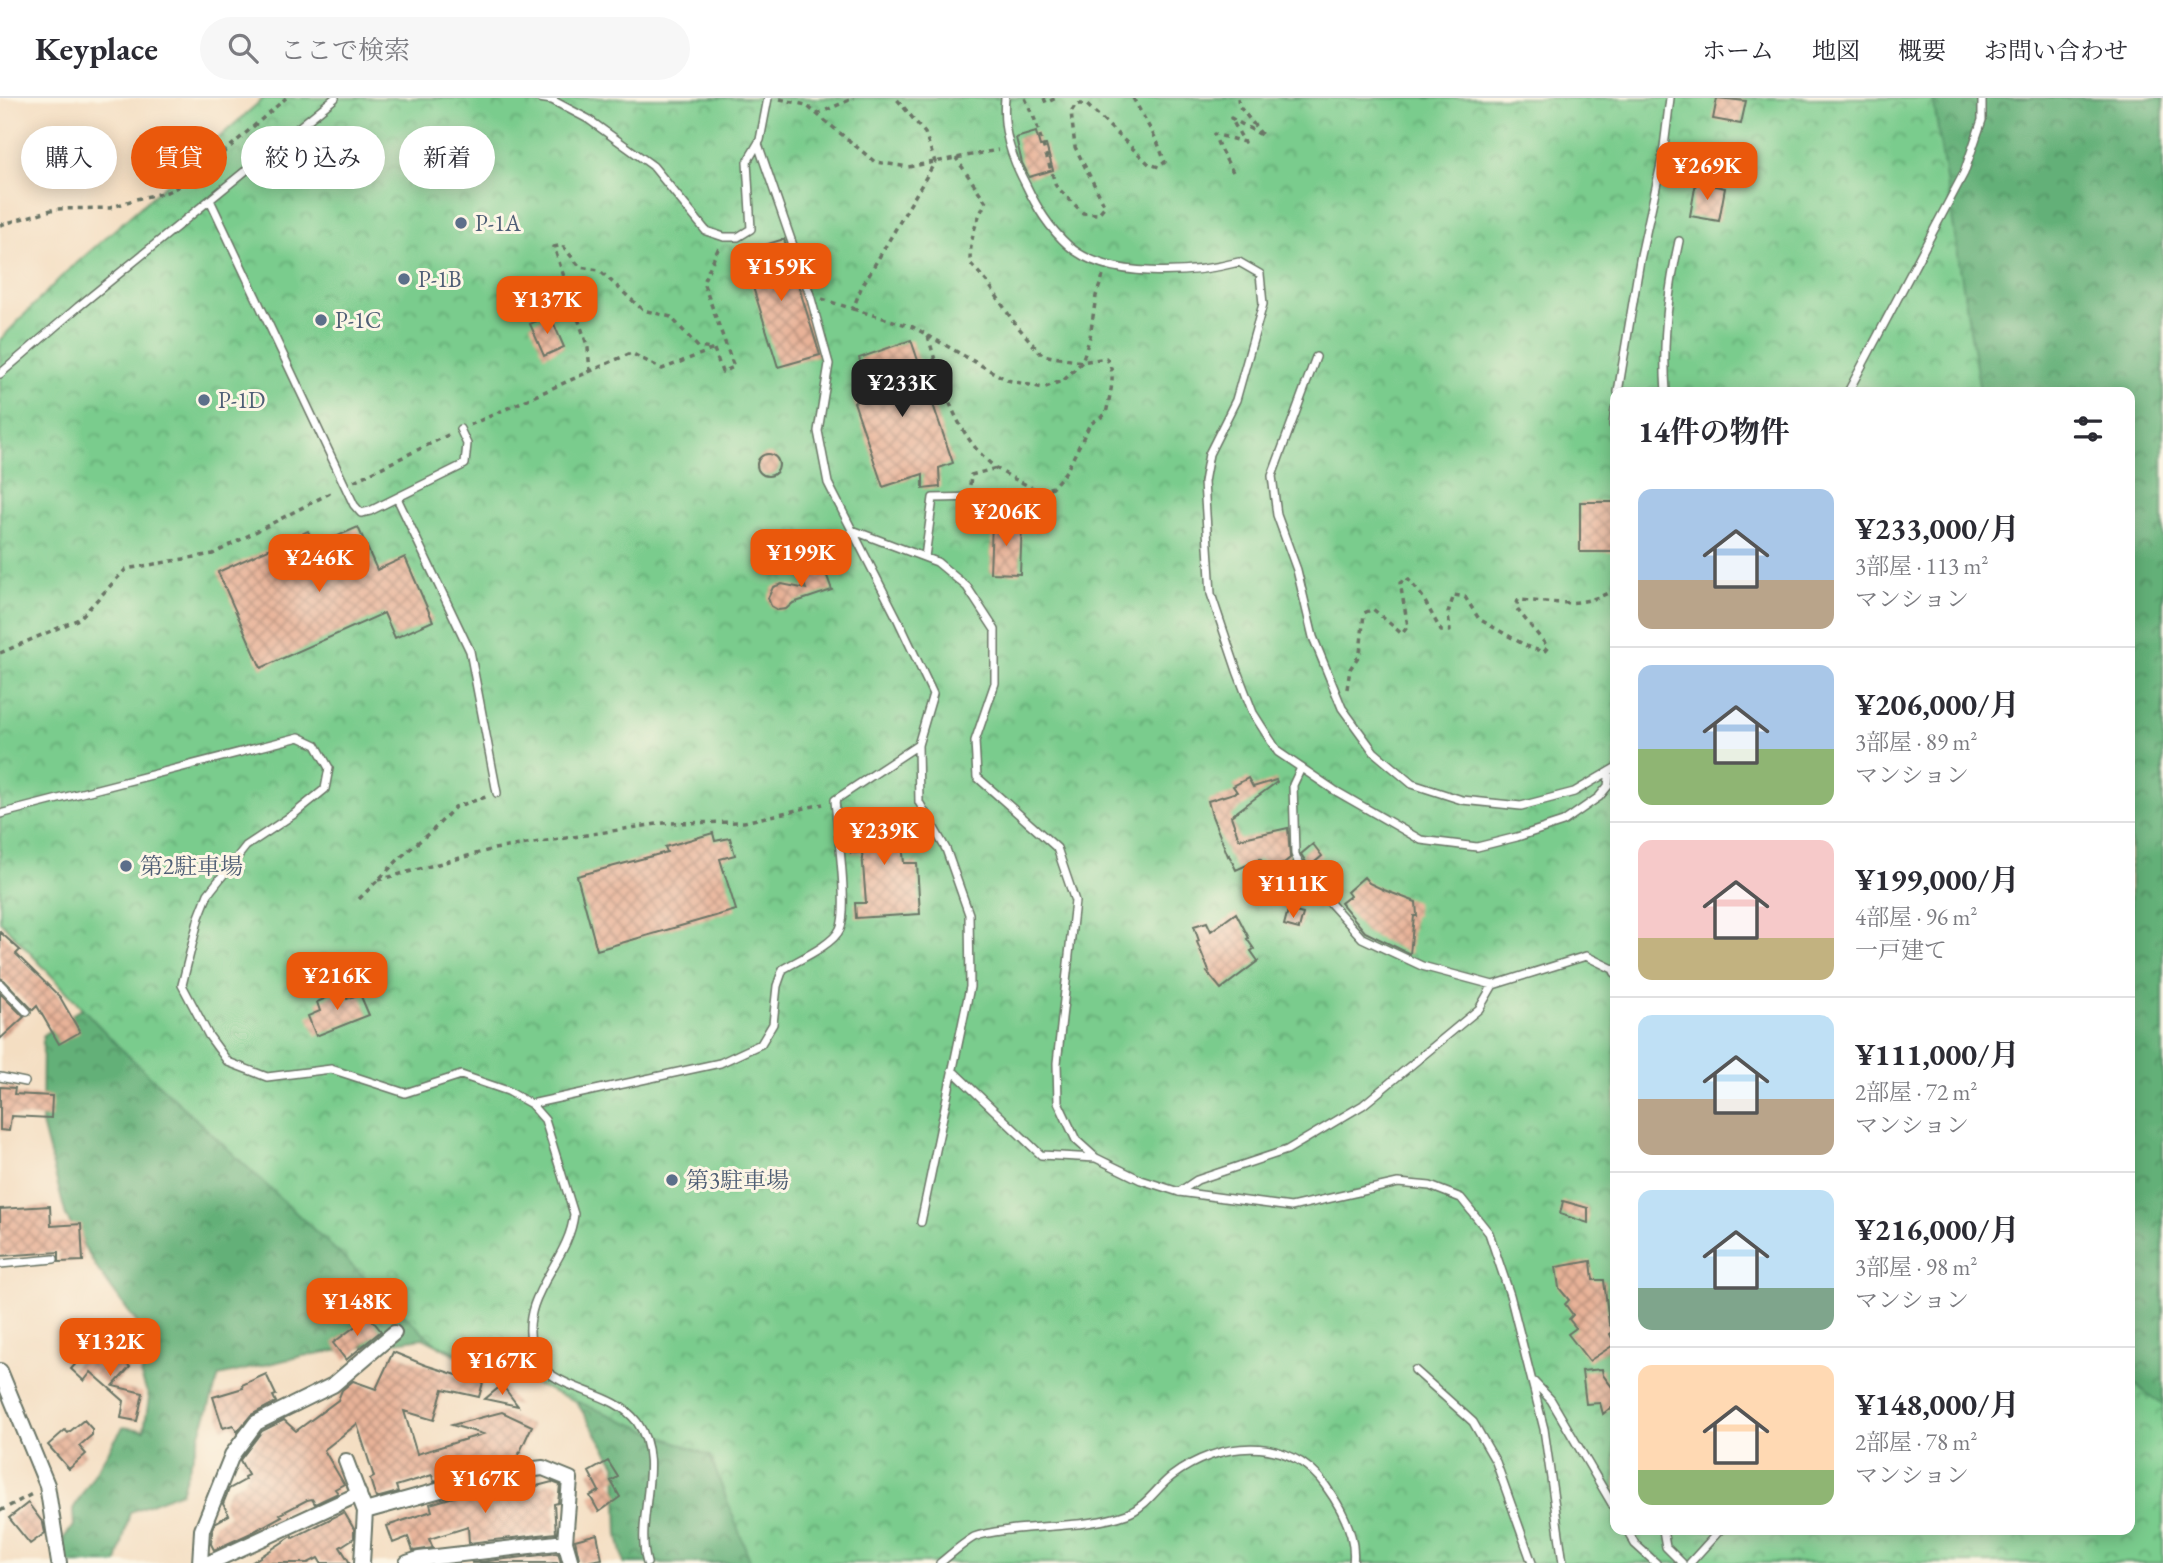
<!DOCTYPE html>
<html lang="ja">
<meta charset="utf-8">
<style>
:root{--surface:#fff;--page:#f7f7f7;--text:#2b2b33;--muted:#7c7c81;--line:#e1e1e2;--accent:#ea580c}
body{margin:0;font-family:"EB Garamond","Noto Serif JP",serif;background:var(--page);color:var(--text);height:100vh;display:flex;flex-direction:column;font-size:26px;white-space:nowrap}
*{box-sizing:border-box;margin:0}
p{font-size:23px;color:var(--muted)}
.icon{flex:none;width:38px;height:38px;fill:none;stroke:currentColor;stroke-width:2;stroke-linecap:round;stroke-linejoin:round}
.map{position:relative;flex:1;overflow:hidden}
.panel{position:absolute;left:1610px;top:289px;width:525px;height:1148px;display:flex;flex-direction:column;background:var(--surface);border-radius:14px;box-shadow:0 4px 18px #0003}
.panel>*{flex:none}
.banner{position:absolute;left:21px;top:28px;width:665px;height:63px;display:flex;gap:14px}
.price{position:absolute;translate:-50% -60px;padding:0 16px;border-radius:14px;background:var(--accent);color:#fff;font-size:23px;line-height:46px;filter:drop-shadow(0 2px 4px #0008)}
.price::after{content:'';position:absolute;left:50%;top:42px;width:21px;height:16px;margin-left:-10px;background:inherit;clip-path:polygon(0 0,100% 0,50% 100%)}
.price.active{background:#222;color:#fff}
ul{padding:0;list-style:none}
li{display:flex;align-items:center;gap:21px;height:175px;padding:0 28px}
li+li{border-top:2px solid var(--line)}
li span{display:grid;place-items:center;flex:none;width:196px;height:140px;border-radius:14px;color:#555}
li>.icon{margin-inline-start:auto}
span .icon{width:84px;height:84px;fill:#fffc;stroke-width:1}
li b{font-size:30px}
h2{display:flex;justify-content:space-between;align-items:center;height:84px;padding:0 28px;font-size:30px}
.tag{padding:0 24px;border-radius:32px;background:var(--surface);box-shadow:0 4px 18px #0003;font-size:24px;line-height:63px}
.tag.active{background:var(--accent);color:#fff}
header{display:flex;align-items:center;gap:42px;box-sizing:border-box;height:98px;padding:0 35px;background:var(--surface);border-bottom:2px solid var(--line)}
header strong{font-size:33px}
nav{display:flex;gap:38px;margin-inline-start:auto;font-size:24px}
.search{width:490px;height:63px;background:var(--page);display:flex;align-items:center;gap:18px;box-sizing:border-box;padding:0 24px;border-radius:38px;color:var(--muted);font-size:26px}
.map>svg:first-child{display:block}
.forest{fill:url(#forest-crowns);stroke:#417656;stroke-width:2}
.park{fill:url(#park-crowns);stroke:#4c8460;stroke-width:2}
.building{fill:url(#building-cross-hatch)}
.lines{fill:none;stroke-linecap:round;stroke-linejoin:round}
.lane-casing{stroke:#6a7566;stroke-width:10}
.street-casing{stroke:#6a7566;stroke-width:18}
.path{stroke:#6a7566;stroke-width:3.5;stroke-dasharray:5 5;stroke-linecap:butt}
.lane{stroke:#fff;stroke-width:7}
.street{stroke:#fff;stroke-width:14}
.service-dot{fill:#5c6f8a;stroke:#fcf5e5;stroke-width:2.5}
.labels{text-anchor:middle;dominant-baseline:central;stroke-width:6;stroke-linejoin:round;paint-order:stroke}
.service-label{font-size:23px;fill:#4e5e75;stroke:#fcf5e5;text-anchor:start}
</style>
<header>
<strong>Keyplace</strong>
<div class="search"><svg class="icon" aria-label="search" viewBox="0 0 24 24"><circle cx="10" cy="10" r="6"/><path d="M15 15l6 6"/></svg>ここで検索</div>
<nav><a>ホーム</a><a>地図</a><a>概要</a><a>お問い合わせ</a></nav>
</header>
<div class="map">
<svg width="2163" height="1465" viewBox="0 0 2163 1465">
<defs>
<pattern id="forest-crowns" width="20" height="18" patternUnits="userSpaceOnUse" patternTransform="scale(1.75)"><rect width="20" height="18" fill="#63b078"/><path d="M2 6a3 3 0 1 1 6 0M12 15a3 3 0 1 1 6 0" fill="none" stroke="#519063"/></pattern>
<pattern id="park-crowns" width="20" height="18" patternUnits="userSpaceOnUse" patternTransform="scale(1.75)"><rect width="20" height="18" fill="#7acc8d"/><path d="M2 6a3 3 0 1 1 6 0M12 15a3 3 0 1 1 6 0" fill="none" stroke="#63a774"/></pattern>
<pattern id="building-cross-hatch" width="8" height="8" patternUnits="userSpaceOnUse" patternTransform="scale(1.75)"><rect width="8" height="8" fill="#e8b298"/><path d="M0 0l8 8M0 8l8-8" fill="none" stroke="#bb927d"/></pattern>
</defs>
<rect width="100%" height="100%" fill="#fcf5e5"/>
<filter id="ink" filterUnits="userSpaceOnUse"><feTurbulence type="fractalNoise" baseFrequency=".0143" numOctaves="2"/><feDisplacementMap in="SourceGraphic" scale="14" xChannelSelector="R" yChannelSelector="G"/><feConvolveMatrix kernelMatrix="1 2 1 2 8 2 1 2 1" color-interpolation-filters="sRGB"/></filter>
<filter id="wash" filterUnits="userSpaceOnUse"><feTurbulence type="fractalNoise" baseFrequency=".00686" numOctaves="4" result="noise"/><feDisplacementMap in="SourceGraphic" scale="28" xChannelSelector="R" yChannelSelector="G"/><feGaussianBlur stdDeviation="1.57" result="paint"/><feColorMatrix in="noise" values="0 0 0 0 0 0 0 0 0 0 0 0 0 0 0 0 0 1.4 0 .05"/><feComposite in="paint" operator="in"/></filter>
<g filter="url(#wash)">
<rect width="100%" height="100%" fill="#f4dec2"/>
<path class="forest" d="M 1773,0 L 2163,0 L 2163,1465 L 2130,1432 L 2130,294 L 1688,294 Z
M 112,889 L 908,1465 L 624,1465 L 618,1437 L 616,1368 L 568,1290 L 486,1272 L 423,1240 L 302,1258 L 219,1278 L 181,1394 L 130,1414 L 117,1465 L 63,1465 L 59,1445 L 74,1428 L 73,1411 L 123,1329 L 144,1332 L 149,1300 L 141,1278 L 150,1243 L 98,1172 L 66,1118 L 42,1026 L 43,937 Z"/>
<path class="park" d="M 264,0 L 1933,0 L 1980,294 L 1615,294 L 1615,1432 L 2130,1432 L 2130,1283 L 2163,1307 L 2163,1465 L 751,1465 L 710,1358 L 437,1246 L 426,1237 L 118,948 L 0,823 L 0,242 L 61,179 Z"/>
<g id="blocks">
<path class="building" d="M 1717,0 L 1746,3 L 1741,26 L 1713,21 Z
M 1036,34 L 1040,48 L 1046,47 L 1053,72 L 1029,79 L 1022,65 L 1016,40 Z
M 1696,84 L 1725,90 L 1719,123 L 1690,118 Z
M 784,141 L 820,257 L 778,269 L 742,154 Z
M 550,217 L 564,249 L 544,258 L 530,226 Z
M 911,242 L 953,365 L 939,370 L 940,389 L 923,391 L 923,376 L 883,389 L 854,304 L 872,298 L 859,260 Z
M757 367a11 11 0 1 1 22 0a11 11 0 1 1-22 0Z
M 1580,404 L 1615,404 L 1615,454 L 1580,454 Z
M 992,424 L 1022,425 L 1020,476 L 990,475 Z
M 358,429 L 377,472 L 405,459 L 433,523 L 395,540 L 384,515 L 261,570 L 218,474 L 308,433 L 315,448 Z
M 823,467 L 832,492 L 793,505 L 786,511 L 778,512 L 771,508 L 768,500 L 773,489 L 782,486 L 806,491 L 800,475 Z
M 1248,680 L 1253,689 L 1276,682 L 1277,684 L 1231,718 L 1239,741 L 1288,730 L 1290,760 L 1272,775 L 1260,761 L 1236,772 L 1229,757 L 1228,758 L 1212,718 L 1208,703 L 1237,694 L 1233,688 Z
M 899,714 L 904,765 L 917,765 L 920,816 L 856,820 L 855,805 L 866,805 L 862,754 L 851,755 L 848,718 Z
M 713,735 L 715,743 L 730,740 L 735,757 L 720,761 L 736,812 L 597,852 L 577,778 L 667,754 L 665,749 Z
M 1313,746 L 1322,758 L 1309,769 L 1301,756 Z
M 1364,779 L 1369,785 L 1384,792 L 1416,804 L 1417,818 L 1414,818 L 1410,856 L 1365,834 L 1341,805 L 1350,798 L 1347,794 Z
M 1288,812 L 1303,816 L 1299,831 L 1284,827 Z
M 1236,815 L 1249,840 L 1247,841 L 1254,851 L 1251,853 L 1258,863 L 1221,891 L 1207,874 L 1209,873 L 1197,844 L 1199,843 L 1194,828 L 1207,824 L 1211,833 Z
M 0,834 L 20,852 L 16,856 L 60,899 L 80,934 L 59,946 L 37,908 L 33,912 L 4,882 L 0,880 Z
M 344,892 L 347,901 L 360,896 L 369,917 L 316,938 L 308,918 L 320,913 L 317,904 Z
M 0,895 L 24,919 L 0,941 Z
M 0,989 L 15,990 L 14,996 L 52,998 L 51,1020 L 11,1018 L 9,1033 L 0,1032 Z
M 1563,1103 L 1588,1110 L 1588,1125 L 1560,1116 Z
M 50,1108 L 51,1128 L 81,1126 L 83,1163 L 59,1164 L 59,1154 L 0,1158 L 0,1111 Z
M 1591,1163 L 1593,1182 L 1604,1182 L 1609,1226 L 1614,1233 L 1610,1236 L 1615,1246 L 1589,1263 L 1568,1236 L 1576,1230 L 1569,1221 L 1573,1217 L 1565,1206 L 1569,1202 L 1559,1190 L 1556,1169 Z
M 369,1218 L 381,1233 L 346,1262 L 333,1245 Z
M 105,1246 L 130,1269 L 113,1288 L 143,1295 L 137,1323 L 121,1320 L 124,1303 L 91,1274 L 84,1283 L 71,1271 L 89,1251 L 95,1257 Z
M 393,1254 L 425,1267 L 460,1278 L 461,1276 L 484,1281 L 479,1299 L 443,1291 L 434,1322 L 404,1313 L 417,1356 L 483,1336 L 452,1327 L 502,1314 L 532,1328 L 518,1358 L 520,1363 L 499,1366 L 434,1384 L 432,1377 L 396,1388 L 398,1394 L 376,1400 L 370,1381 L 374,1379 L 357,1326 L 324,1352 L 344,1386 L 335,1391 L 338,1395 L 315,1406 L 312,1401 L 307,1402 L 280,1416 L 282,1418 L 251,1435 L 214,1452 L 211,1446 L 212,1434 L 215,1425 L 229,1417 L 223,1406 L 229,1391 L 245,1382 L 244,1379 L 248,1377 L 240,1362 L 262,1333 L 284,1322 L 296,1333 L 338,1302 L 342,1292 L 353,1283 L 376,1291 Z
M 1602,1271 L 1603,1277 L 1615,1293 L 1615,1306 L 1603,1316 L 1600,1305 L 1586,1306 L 1582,1273 Z
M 266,1276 L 276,1297 L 273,1298 L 276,1304 L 251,1317 L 237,1334 L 233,1327 L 223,1330 L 213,1299 L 243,1290 L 242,1287 Z
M 502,1287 L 518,1308 L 485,1301 Z
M 84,1322 L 92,1331 L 92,1337 L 79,1348 L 86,1356 L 69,1371 L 48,1347 L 65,1332 L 68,1335 Z
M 608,1363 L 618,1379 L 611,1383 L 620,1399 L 599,1414 L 590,1398 L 599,1393 L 589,1374 Z
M 527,1382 L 529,1390 L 552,1384 L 560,1387 L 558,1405 L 554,1406 L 556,1435 L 469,1445 L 468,1429 L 429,1441 L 433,1450 L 413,1453 L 408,1439 L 393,1445 L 387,1428 L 432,1413 L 430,1406 L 504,1384 Z
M 28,1405 L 43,1425 L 45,1435 L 30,1446 L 9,1420 Z
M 344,1414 L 354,1431 L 354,1440 L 340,1449 L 350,1465 L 321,1465 L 318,1460 L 308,1465 L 251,1465 L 292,1438 L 293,1440 Z
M 597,1436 L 602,1461 L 580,1465 L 575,1442 Z
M 558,1455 L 561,1465 L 471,1465 Z"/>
</g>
</g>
<g filter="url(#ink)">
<use href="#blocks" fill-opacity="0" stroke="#6a7566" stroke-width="2"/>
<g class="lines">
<g class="lane-casing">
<path id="lane" d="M 539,0 L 552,2 L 588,21 L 653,68 L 706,133 L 724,139 L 738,139 L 751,131 L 747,64 L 760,42 L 768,0
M 1005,0 C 1002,32 1011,59 1026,87 C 1037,110 1049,130 1069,148 C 1107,182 1193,176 1239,164 L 1260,176 L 1263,206 L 1236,302 L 1209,356 L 1204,384 L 1211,496 L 1237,573 L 1253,615 L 1278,654 L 1334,692 L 1421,742 L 1477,749 L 1517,739 L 1563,724 L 1599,699 L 1608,688 L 1610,673
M 758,46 L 810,197 L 829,266 L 818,333 L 828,385 L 898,522 L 933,596 L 918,647 L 919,704 L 946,751 L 969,816 L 970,889 L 921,1124
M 210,102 L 354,407 L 361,415 L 370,413 L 465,366 L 467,346 L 460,331
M 1316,259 L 1272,378 L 1277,417 L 1297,472 L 1313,539 L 1342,610 L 1374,654 L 1412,686 L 1462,702 L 1521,708 L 1574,694 L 1615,670
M 0,276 L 78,209 L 335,0
M 1618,294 L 1640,162 L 1663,57 L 1670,0
M 1666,294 C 1662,243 1668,193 1679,143
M 1848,294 L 1964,75 L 1982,22 L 1982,0
M 1615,311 L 1613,327 L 1615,328
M 397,400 L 470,553 L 497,695
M 852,432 L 937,464 L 967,489 L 995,532 L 995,585 L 975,643 L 977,679 L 1057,750 L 1075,803 L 1057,965 L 1058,1004 L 1076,1042 L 1096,1060 L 1141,1082 L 1179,1094 L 1291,1109 L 1398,1085 L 1430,1088 L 1461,1100 L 1489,1135 L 1510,1197 L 1544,1331 L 1563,1465
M 925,459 L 933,400 L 981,399
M 1301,670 L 1293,687 L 1295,756 L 1302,774 L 1362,840 L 1422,868 L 1493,887 L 1586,858 L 1613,871 L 1615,875
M 0,716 L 299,639 L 316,647 L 329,670 L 325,691 L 294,716 L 246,748 L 208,796 L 199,819 L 182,887 L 209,938 L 228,964 L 267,979 L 331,971 L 405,995 L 461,977 L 508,993 L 531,1006 L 545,1022 L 574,1116 C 569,1165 519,1195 532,1250 C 533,1254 534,1262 536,1266 C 538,1269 545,1273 549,1275 C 575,1295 616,1296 637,1324 C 666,1365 634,1420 647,1465
M 0,886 L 27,914
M 952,972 L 1041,1057 L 1096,1060
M 0,979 L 25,984
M 531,1006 L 720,965 L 761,946 L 773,926 L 777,888 L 783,871 C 798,862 833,847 840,831 C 849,812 837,728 835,702 L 918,647
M 1179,1094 L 1197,1082 L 1287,1052 L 1363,1007 L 1479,911 L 1493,887
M 0,1166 L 54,1161
M 1415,1272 L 1473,1324 L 1496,1364 L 1532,1465
M 1534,1284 L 1551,1302 L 1615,1411
M 1627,1432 L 1635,1446 L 1656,1465
M 1663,1432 L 1666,1449 L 1682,1465
M 940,1465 C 951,1456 962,1446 974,1439 C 986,1434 1003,1433 1016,1431 C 1053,1427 1093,1428 1127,1416 C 1146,1409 1157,1389 1172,1378 C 1218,1343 1288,1336 1325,1387 C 1341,1409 1357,1437 1353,1465
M 1690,1465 L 1720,1432"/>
</g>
<g class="street-casing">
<path id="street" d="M 0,1273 L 47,1387 L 59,1465
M 346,1363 L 365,1413 L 362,1465
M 365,1413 L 502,1375 L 543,1370 L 570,1381 L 565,1444 L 571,1465
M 200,1465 L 202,1432 L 232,1357 L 256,1325 L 333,1287 L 394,1235
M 209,1465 L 359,1396
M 407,1465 L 419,1461 L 565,1444"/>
</g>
<path class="path" d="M 1025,0 L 1035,22 L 1056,88 L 1083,115 L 1098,116 L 1105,108 L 1075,49 L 1071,14 L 1076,6 L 1086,6 L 1149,66 L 1159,69 L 1165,64 L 1157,43 L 1133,0
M 1044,0 L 1046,5 L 1056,0
M 780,1 L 806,7 L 875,64 L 908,69 L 998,52
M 817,16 L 854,0
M 1233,74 L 1220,51 L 1214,36 L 1244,44 L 1231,20 L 1263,38 L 1239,8 L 1238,0
M 0,127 L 55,111 L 110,110 L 136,101 L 167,94 L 192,82 L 286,0
M 822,201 L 853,211 L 861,190 L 935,64 L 925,35 L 896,0
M 853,211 L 913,229 L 1007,282 L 1043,290 L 1064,282 L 1082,264 L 1090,239 L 1096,198 L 1103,178
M 928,238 C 942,286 955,338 996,370 C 1009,379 1025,386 1039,393 L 1053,389 L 1067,372 L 1090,326 L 1106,316 C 1109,299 1118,275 1106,260 L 1082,264 L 1042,257 L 1013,223 L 988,185 L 970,165 C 970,142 975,124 986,104 L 956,60
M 714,251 L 722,274 L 734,269 L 703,184 L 719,149
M 590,274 L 588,250 L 554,149 L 562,147 L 580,169 L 599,172 L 643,212 L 671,219 L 698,249 L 712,251
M 470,327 L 631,255 L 662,271 L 714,251
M 354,383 L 450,336
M 970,387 L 971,377 L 997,370
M 0,555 L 79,521 L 126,471 L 213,456 L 334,393
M 1347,591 L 1350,571 L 1360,556 L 1364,515 L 1373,511 L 1402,536 L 1408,528 L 1400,485 L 1407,480 L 1422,498 L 1441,533 L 1450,533 L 1448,515 L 1454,497 L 1465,499 L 1479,521 L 1528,549 L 1544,554 L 1548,549 L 1516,510 L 1518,502 C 1555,504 1582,511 1615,491
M 378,782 L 494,751 L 664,725 L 744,724 L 823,706
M 359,801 L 402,758 L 436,729 L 455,709 L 486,699
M 0,1413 L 32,1396"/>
<use href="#lane" class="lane"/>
<use href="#street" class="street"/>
</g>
</g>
<g class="service-dot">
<circle cx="461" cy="125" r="7"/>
<circle cx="404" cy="181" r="7"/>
<circle cx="321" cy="222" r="7"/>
<circle cx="204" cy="302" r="7"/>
<circle cx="126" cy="768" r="7"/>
<circle cx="672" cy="1082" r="7"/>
</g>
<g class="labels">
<g class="service-label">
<text x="475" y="125">P-1A</text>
<text x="418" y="181">P-1B</text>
<text x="335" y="222">P-1C</text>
<text x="218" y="302">P-1D</text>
<text x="140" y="768">第2駐車場</text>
<text x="686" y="1082">第3駐車場</text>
</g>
</g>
</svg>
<b class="price" style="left:1707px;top:104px">¥269K</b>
<b class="price" style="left:781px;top:205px">¥159K</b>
<b class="price" style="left:547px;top:238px">¥137K</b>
<b class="price active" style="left:902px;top:321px">¥233K</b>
<b class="price" style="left:1006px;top:450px">¥206K</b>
<b class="price" style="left:801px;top:491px">¥199K</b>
<b class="price" style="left:319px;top:496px">¥246K</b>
<b class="price" style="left:884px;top:769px">¥239K</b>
<b class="price" style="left:1293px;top:822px">¥111K</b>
<b class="price" style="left:337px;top:914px">¥216K</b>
<b class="price" style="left:357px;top:1240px">¥148K</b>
<b class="price" style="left:110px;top:1280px">¥132K</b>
<b class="price" style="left:502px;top:1299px">¥167K</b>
<b class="price" style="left:485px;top:1417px">¥167K</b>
<div class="banner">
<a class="tag">購入</a>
<a class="tag active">賃貸</a>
<a class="tag">絞り込み</a>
<a class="tag">新着</a>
</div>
<section class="panel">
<h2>14件の物件<svg class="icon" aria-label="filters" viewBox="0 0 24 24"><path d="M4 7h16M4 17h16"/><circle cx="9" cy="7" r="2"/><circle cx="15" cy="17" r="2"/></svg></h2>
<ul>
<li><span style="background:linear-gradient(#a9c7e8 65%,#b9a48a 0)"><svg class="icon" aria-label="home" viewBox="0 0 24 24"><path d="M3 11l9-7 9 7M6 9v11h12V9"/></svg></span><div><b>¥233,000/月</b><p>3部屋 · 113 m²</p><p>マンション</p></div></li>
<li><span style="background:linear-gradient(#a9c7e8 60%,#8fb573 0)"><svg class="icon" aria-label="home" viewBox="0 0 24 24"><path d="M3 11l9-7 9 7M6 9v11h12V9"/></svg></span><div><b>¥206,000/月</b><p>3部屋 · 89 m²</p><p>マンション</p></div></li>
<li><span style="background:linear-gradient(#f6c9c9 70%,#c2b280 0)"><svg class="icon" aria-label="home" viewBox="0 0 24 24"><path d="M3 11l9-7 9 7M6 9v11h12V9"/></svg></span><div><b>¥199,000/月</b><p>4部屋 · 96 m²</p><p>一戸建て</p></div></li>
<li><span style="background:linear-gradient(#bfe0f5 60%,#b9a48a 0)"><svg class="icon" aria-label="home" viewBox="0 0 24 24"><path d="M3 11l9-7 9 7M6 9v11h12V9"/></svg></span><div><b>¥111,000/月</b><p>2部屋 · 72 m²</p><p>マンション</p></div></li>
<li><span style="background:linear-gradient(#bfe0f5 70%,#7fa58c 0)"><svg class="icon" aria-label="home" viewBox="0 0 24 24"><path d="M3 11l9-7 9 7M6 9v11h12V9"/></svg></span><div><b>¥216,000/月</b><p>3部屋 · 98 m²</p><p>マンション</p></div></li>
<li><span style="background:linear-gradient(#ffd9b3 75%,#8fb573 0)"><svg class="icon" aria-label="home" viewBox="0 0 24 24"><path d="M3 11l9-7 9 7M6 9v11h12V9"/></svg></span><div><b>¥148,000/月</b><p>2部屋 · 78 m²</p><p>マンション</p></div></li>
</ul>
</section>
</div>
